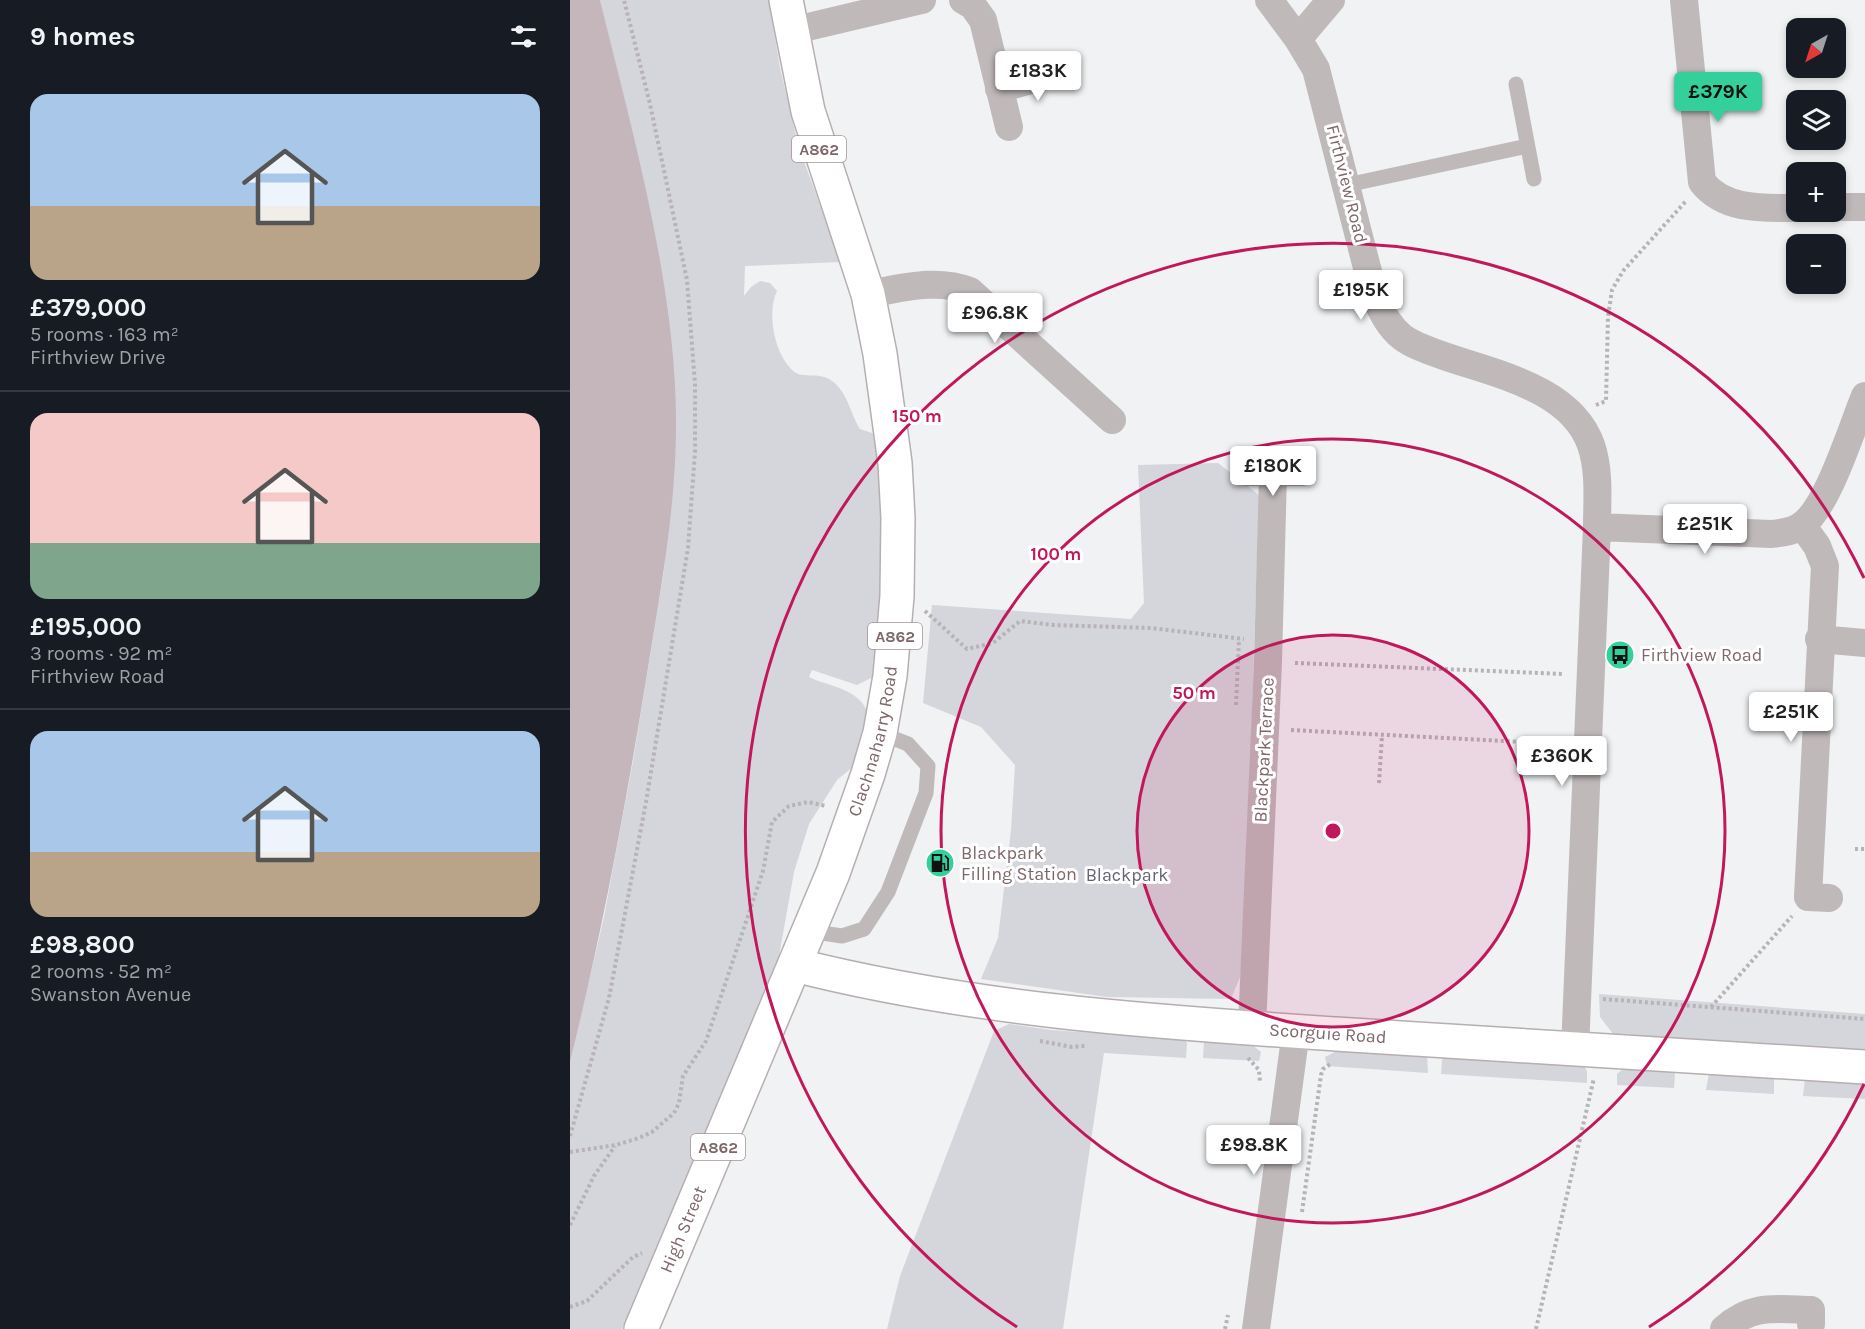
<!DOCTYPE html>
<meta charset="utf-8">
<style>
:root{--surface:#171b24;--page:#242831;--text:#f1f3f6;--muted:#9ea1a6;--line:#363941;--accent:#34d09c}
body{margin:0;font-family:Karla,sans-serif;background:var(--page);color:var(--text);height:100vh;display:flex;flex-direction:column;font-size:22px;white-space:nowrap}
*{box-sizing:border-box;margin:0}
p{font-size:20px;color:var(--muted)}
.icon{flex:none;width:33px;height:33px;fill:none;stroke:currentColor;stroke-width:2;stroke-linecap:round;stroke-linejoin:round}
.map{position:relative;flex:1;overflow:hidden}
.sheet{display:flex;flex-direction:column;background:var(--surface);width:570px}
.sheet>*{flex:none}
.needle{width:39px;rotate:219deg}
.fabs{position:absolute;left:1216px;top:18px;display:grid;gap:12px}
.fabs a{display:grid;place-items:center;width:60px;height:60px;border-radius:12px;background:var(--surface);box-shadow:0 3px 9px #0003;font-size:30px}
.price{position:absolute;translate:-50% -51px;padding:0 14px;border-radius:6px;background:#fff;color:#222;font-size:20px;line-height:39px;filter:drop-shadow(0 2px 3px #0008)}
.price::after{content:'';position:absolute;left:50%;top:36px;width:18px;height:14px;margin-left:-9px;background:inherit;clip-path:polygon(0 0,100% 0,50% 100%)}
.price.current{background:var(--accent);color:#111}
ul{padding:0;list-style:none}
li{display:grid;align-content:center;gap:12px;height:318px;padding:0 30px}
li+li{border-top:2px solid var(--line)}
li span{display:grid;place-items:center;height:186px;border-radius:18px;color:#555}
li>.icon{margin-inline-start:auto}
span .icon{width:108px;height:108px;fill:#fffc;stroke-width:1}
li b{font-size:26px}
h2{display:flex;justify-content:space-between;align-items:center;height:72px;padding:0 30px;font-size:26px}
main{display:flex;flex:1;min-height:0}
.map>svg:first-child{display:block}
.green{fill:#d5d5dc}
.water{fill:#c4b6ba}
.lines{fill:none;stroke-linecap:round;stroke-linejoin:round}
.secondary-casing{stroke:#b6aeaf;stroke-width:36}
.primary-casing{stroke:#b6afb0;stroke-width:36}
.path{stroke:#b8b3b4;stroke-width:4;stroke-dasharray:3 3;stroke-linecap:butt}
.lane{stroke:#c0b9ba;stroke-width:15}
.street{stroke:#c0b9ba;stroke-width:28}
.secondary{stroke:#fff;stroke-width:33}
.primary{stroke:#fff;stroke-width:33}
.ring{fill:none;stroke:#c2185b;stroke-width:3}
.labels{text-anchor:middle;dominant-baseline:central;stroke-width:6;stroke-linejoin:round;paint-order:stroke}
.shield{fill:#fff;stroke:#a59496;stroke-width:1.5}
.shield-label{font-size:16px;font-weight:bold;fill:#7e6669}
.street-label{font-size:18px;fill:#7e6669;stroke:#fff}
.poi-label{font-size:18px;fill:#7e6669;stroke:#fff;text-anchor:start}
.park-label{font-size:18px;fill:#686476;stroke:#fff}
.centre{fill:#c2185b;stroke:#fff;stroke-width:3}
.ring-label{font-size:18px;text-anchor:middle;font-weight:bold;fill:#c2185b;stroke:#fff;stroke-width:6;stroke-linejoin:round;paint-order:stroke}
</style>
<main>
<section class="sheet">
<h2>9 homes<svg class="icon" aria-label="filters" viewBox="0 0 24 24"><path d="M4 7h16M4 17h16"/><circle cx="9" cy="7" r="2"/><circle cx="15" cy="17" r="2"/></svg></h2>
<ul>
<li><span style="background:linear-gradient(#a9c7e8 60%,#b9a48a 0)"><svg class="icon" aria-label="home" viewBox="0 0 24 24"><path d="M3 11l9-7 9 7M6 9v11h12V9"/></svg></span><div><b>£379,000</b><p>5 rooms · 163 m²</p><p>Firthview Drive</p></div></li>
<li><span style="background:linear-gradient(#f6c9c9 70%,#7fa58c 0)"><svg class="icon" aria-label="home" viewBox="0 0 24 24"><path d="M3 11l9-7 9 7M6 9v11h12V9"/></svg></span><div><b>£195,000</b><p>3 rooms · 92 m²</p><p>Firthview Road</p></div></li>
<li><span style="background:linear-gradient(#a9c7e8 65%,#b9a48a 0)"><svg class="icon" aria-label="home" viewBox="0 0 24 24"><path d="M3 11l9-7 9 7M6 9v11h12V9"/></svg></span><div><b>£98,800</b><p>2 rooms · 52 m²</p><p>Swanston Avenue</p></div></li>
</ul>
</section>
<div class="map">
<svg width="1295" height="1329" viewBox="0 0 1295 1329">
<rect width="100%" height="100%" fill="#f0f2f4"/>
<path class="green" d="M 30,0 L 199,0 L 210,68 L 229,148 L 271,262 L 175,266 L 174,296 L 181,287 L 190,281 L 200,283 L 207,291 C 196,313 205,359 226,373 C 235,378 251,372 262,381 C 278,393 280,413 290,429 L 305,434 L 310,482 L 313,567 L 303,677 L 287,685 L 242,670 L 239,677 C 259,687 290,688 298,714 L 284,766 L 267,780 L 239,824 L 224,872 L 209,956 L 201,981 L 52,1329 L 0,1329 L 0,1062 L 34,917 L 63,761 L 94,570 L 106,431 L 102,357 L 87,249 Z
M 648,463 L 689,495 L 675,941 L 670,977 L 661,999 L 537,997 L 411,979 L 428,938 L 441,830 L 445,765 L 411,727 L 353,703 L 362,605 L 561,619 L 574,603 L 568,465 Z
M 1029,994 L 1295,1014 L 1295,1051 L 1044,1035 L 1030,1017 Z
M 439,1024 L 481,1030 L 614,1039 L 617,1043 L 616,1058 L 534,1053 L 493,1329 L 317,1329 L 330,1276 L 424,1031 Z
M 634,1041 L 681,1044 L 691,1052 L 689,1061 L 633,1058 Z
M 767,1051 L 857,1055 L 858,1073 L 757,1066 L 755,1057 Z
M 876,1056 L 1014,1066 L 1017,1071 L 1017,1083 L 871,1074 L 872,1060 Z
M 1054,1068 L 1102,1071 L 1105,1074 L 1104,1088 L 1047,1085 L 1047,1074 Z
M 1139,1073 L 1204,1078 L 1204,1094 L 1136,1090 Z
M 1235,1079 L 1295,1081 L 1295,1099 L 1233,1096 Z"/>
<path class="water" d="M 0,0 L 30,0 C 63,135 108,292 106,432 C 105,513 90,594 77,674 C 56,804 32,933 0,1062 Z"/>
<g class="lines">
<g class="secondary-casing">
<g id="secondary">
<path id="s1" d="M 225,965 C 402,1010 585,1022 766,1034 C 942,1045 1119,1056 1295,1067"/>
</g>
</g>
<g class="primary-casing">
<g id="primary">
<path id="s2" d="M 71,1329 L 263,873 L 298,774 L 310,733 L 320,676 L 327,596 L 328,518 L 325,463 L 310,354 L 298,294 L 238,111 L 216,0"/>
</g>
</g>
<path class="path" d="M 1026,405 L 1036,401 L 1038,317 L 1042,290 L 1053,271 L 1116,201
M 355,611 L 397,649 L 423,643 L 450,621 L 483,625 L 581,628 L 674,639
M 725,663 L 994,674
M 666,705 L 669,639
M 721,730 L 992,744
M 809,783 L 812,736
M 1285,849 L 1295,849
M 1033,999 L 1295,1019
M 1141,1007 L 1222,916
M 470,1041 L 502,1047 L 516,1046
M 678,1058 L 689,1070 L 690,1082
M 0,1136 L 39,998 L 76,802 L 118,548 L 125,452 L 125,384 L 117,280 L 80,104 L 54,0
M 0,1152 L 46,1145 L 69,1138 L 82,1132 L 104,1113 L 109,1103 L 113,1076 L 136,1041 L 193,871 L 202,822 L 219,806 L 238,802 L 256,806
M 732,1212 L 751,1075 L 753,1069 L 762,1063
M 0,1225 L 24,1176 L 45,1146
M 0,1307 L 17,1301 L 63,1257 L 72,1253
M 655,1329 L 658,1315
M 966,1329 L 1024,1078"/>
<path class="lane" d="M 946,84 L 964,179
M 777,185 L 957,146
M 239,931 L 272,936 L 294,929 L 318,892 L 356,793 L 358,766 L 338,744 L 310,733"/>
<path class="street" d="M 393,0 L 403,6 L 413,20 L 439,127
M 699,0 L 728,39 L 746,69 L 804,295 C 812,311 818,326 832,337 C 844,346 860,351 874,356 C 925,374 1001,388 1021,445 C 1030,471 1027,501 1027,527 L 1005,1049
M 1114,0 L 1132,182 C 1155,211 1194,208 1227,208
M 221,31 L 352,0
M 728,39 L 761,0
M 429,89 L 495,70
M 1266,207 L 1295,207
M 298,294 C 333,288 366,278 400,291 L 542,420
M 676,472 L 731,472
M 1232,525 L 1247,546 L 1255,566 L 1238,897 L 1259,898
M 1027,527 L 1201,534 C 1211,533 1223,532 1232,525 C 1258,507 1282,427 1295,396
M 1249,639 L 1295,643
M 682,1028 L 698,662 L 703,473
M 686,1329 L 726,1031
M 1154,1329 C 1182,1304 1206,1309 1241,1310 L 1241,1324"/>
<use href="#secondary" class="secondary"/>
<use href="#primary" class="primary"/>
</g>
<circle cx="763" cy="831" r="196" fill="#c2185b" fill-opacity=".12"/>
<g class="ring">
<circle cx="763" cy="831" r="196"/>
<circle cx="763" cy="831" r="392"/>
<path d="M1294 1084A588 588 0 0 1 1079 1327M447 1327A588 588 0 1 1 1294 578"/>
</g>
<defs>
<g id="bus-disc" transform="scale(1.5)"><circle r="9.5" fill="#34d09c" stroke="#fff"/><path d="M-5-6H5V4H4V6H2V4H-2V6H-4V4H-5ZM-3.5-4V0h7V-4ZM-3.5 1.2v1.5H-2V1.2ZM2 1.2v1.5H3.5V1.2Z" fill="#111"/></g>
<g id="fuel-disc" transform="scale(1.5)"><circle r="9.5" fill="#34d09c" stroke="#fff"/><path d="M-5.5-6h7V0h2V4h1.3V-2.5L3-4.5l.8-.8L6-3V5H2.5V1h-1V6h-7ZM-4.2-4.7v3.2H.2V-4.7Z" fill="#111"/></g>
</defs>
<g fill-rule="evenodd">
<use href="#bus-disc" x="1050" y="655"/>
<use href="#fuel-disc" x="370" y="863"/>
</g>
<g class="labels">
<g class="shield">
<rect x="222" y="136" width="54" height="26" rx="4.5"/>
<rect x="298" y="623" width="54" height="26" rx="4.5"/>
<rect x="121" y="1134" width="54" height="26" rx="4.5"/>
</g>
<g class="shield-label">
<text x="249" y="149">A862</text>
<text x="325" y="636">A862</text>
<text x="148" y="1147">A862</text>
</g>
<g class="street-label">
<text transform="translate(777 184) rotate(76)">Firthview Road</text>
<text stroke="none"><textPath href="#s2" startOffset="633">Clachnaharry Road</textPath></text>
<text transform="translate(694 750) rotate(-87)">Blackpark Terrace</text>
<text stroke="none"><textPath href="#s1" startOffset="538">Scorguie Road</textPath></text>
<text stroke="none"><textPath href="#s2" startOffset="108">High Street</textPath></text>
</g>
<g class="poi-label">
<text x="1071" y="655">Firthview Road</text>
<text x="391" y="853">Blackpark<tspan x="391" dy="21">Filling Station</tspan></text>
</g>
<g class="park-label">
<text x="557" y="875">Blackpark</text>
</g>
</g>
<circle cx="763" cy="831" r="9" class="centre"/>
<g class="ring-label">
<text x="347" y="422">150 m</text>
<text x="486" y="560">100 m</text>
<text x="624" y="699">50 m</text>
</g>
</svg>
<div class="fabs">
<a><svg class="needle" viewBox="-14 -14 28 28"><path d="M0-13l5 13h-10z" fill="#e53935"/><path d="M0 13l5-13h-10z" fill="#9ea1a6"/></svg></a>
<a><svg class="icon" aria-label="layers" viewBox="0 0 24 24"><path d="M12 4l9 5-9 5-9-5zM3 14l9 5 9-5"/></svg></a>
<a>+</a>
<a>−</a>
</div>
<b class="price" style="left:468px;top:102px">£183K</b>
<b class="price current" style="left:1148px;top:123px">£379K</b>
<b class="price" style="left:791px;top:321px">£195K</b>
<b class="price" style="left:425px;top:344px">£96.8K</b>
<b class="price" style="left:703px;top:497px">£180K</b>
<b class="price" style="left:1135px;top:555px">£251K</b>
<b class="price" style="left:1221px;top:743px">£251K</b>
<b class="price" style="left:992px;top:787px">£360K</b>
<b class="price" style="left:684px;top:1176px">£98.8K</b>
</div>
</main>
